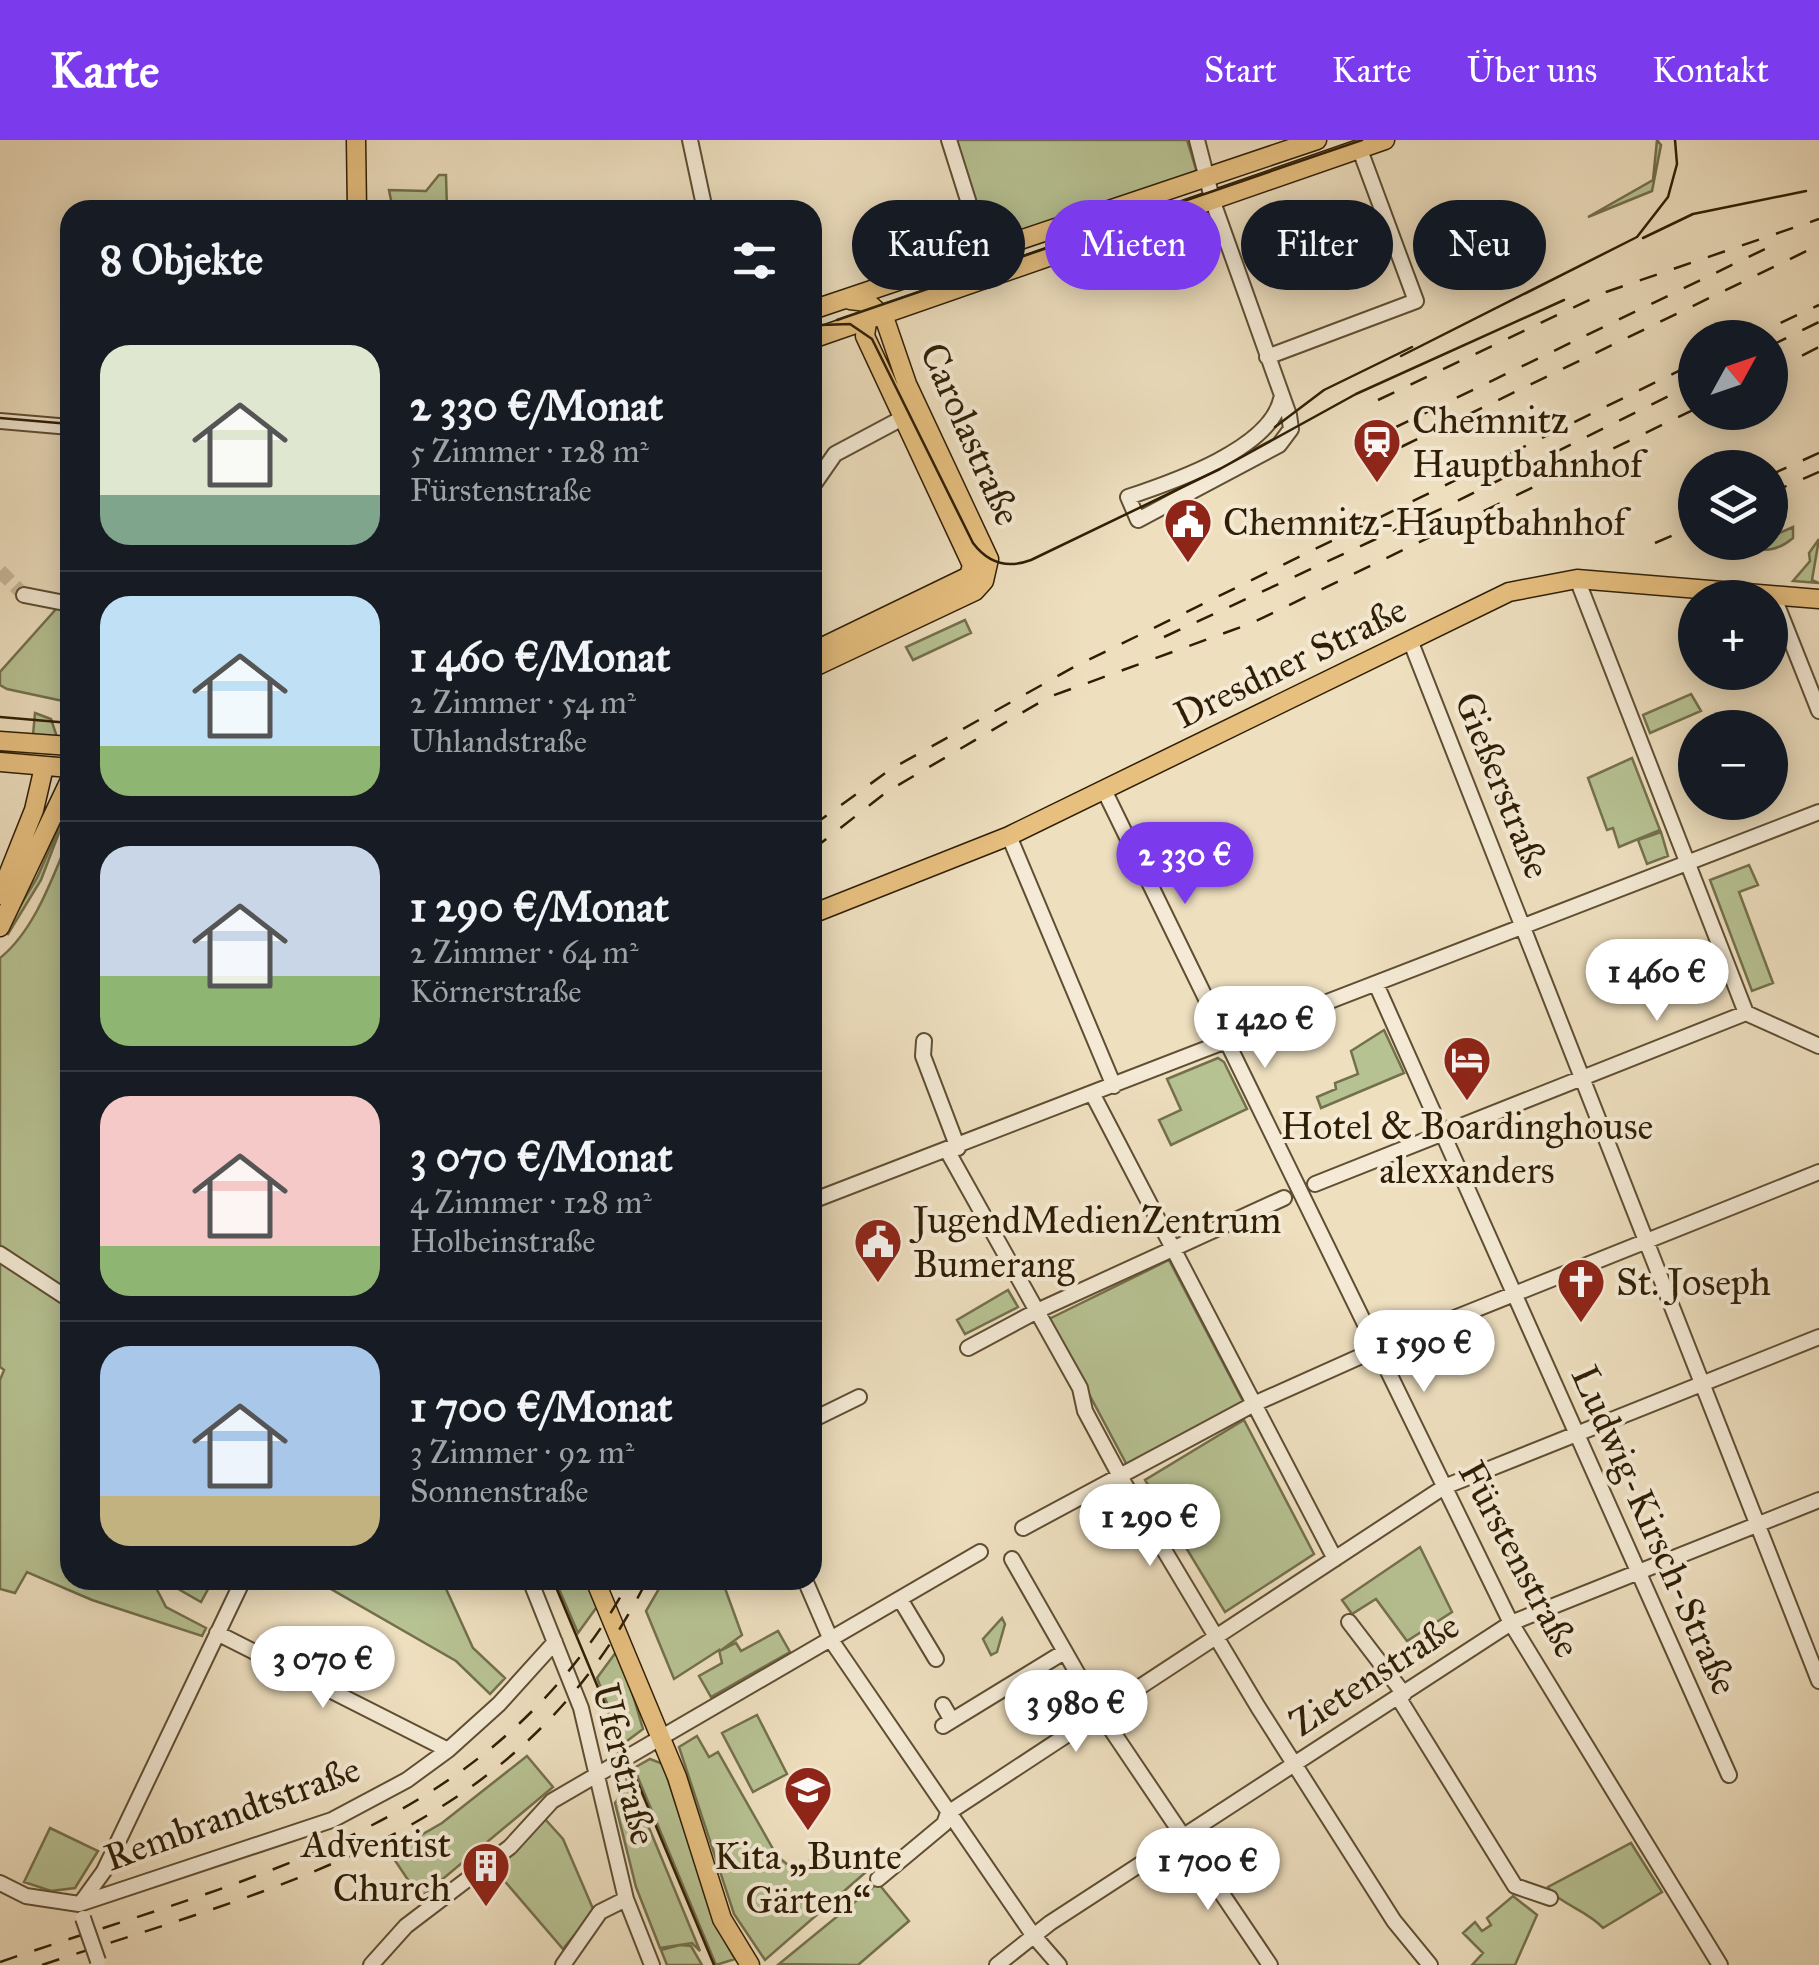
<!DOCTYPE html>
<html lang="de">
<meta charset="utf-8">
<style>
:root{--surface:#171b24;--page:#242831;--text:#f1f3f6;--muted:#9ea1a6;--line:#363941;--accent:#7c3aed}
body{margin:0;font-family:"IM FELL Great Primer",serif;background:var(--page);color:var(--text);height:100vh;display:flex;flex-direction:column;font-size:38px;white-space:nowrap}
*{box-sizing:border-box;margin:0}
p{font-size:32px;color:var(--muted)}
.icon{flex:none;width:55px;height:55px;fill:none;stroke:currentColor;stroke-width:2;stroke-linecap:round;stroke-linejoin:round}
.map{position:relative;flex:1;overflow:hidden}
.details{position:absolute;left:60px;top:60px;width:762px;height:1390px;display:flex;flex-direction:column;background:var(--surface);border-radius:30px;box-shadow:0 5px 25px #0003}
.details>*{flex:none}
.guide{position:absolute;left:852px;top:60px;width:815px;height:90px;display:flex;gap:20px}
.needle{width:65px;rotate:50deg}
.buttons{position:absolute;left:1678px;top:180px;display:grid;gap:20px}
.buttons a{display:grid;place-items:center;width:110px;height:110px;border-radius:50%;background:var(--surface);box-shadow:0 5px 25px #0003;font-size:50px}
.price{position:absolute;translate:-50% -85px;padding:0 22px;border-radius:35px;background:#fff;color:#222;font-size:32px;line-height:65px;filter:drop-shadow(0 2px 5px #0008)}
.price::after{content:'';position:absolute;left:50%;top:60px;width:30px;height:22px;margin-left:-15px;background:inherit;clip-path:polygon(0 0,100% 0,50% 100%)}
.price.active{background:var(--accent);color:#fff}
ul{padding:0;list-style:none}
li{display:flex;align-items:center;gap:30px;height:250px;padding:0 40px}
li+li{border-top:2px solid var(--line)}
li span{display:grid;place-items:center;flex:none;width:280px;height:200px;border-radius:30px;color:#555}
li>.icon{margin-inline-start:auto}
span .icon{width:120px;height:120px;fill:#fffc;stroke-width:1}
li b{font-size:42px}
h2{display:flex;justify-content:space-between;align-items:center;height:120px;padding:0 40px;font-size:42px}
.chip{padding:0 35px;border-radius:45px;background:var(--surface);box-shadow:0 5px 25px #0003;font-size:35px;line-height:90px}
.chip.active{background:var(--accent);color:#fff}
header{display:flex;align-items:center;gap:60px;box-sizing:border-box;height:140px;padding:0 50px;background:var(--accent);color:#fff}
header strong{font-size:48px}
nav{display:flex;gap:55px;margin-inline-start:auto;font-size:35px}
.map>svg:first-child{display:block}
.green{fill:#b7c293;stroke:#73704c;stroke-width:2.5}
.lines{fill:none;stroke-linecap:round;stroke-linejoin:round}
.minor-tunnel{stroke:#c8b89a;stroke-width:14;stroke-dasharray:14 7;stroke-linecap:butt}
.minor-casing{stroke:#5f4e33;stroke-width:18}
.major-casing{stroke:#2f1e04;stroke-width:21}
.minor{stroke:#f4ead5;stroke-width:14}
.major{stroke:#e7c080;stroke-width:18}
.tram{stroke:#2f1e04;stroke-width:2.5}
.rail{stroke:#2f1e04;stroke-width:2.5;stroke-dasharray:18 18;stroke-linecap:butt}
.minor-bridge-casing{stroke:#5f4e33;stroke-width:18;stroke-linecap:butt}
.minor-bridge{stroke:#f4ead5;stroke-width:14}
.labels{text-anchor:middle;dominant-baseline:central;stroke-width:8;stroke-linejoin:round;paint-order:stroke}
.poi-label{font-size:38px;fill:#2f1e04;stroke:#f4ead5;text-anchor:start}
.street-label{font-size:38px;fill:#2f1e04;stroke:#f4ead5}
</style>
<header>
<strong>Karte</strong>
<nav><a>Start</a><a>Karte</a><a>Über uns</a><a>Kontakt</a></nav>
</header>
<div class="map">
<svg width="1819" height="1825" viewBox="0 0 1819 1825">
<rect width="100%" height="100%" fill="#eedfbf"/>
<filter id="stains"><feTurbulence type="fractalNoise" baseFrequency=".002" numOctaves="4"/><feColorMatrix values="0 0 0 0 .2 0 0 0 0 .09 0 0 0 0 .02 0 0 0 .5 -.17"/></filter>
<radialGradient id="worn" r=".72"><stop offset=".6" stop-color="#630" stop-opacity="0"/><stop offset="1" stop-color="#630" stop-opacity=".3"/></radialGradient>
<path class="green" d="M 952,0 L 1187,0 L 1199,39 L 986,109 Z
M 1657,0 L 1661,5 L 1652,51 L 1588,77 L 1653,40 Z
M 439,35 L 446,35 L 447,70 L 393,70 L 389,50 L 426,51 Z
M 1793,387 L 1793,398 C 1778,411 1764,412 1746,407 L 1770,402 L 1770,397 Z
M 1819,399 L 1812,440 L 1819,443 L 1793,441 L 1810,421 L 1809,413 Z
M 57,468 L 70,470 L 70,540 L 63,561 L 7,549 L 0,545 L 0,532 Z
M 965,480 L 971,493 L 913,520 L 906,507 Z
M 1691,554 L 1701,571 L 1650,593 L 1643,575 Z
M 35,573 L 51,579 L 57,597 L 33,595 Z
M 1632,618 L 1660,690 L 1619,707 L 1613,688 L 1607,690 L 1588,638 Z
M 70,664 L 41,740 L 8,794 L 4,793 L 37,738 Z
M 1661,692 L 1668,716 L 1647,724 L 1638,700 Z
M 70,696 L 70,1440 L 152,1440 L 166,1467 L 206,1488 L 202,1496 L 92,1460 L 27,1432 L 15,1453 L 0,1449 L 0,1240 L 4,1230 L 0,1227 L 0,818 C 35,790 53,736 70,696 Z
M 1749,725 L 1758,745 L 1739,752 L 1773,843 L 1752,851 L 1710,740 Z
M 1384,890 L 1404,933 L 1321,968 L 1317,957 L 1336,949 L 1335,943 L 1358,934 L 1351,911 Z
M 1218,918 L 1224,922 L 1247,969 L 1171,1005 L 1159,980 L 1181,970 L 1167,939 Z
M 1169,1120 L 1244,1263 L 1128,1327 L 1049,1179 Z
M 1008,1150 L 1018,1167 L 965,1194 L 957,1180 Z
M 1244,1280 L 1314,1414 L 1225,1472 L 1145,1340 Z
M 1420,1407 L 1452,1472 L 1407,1501 L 1376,1459 L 1352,1474 L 1342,1460 Z
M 185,1440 L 213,1440 L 201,1462 L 180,1450 Z
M 337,1440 L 442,1440 L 473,1508 L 505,1538 L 490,1554 L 456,1521 L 331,1449 Z
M 555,1440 L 589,1440 L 599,1464 L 578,1493 Z
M 664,1440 L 722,1440 L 742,1495 L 720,1511 L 736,1503 L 741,1511 L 778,1491 L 790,1512 L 711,1557 L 699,1536 L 722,1523 L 719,1510 L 674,1539 L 646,1471 Z
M 1002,1478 L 1005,1484 L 997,1512 L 991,1515 L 983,1499 Z
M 619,1508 L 643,1589 L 623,1604 L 597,1538 Z
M 757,1575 L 787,1634 L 753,1652 L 722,1593 Z
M 697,1596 L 709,1617 L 718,1612 L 777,1716 L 799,1734 L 811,1726 L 810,1720 L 829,1714 L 837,1724 L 852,1713 L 866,1732 L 765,1820 L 734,1774 L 679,1607 Z
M 527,1616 L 553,1647 L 420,1758 L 390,1713 L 442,1683 Z
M 650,1619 L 663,1624 L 715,1783 L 735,1819 L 716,1825 L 634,1628 Z
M 626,1632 L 700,1811 L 692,1803 L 660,1808 L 636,1747 L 615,1663 L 627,1647 Z
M 545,1679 L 563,1699 L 594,1771 L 563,1809 L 496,1731 Z
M 50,1688 L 98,1711 L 75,1748 L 51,1751 L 24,1742 Z
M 1631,1703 L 1662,1752 L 1603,1788 C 1587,1770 1557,1763 1548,1747 Z
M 878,1743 L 909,1781 L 858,1825 L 779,1824 Z
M 1513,1756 L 1537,1775 L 1515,1825 L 1472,1825 L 1483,1813 L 1463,1793 L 1475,1782 L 1482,1791 L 1491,1785 L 1487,1778 Z
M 680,1805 L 691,1806 L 702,1825 L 667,1825 L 661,1810 Z"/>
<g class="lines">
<path class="minor-tunnel" d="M 0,431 L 24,455"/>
<g class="minor-casing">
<path id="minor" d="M 690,0 L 705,70
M 949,0 L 985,114
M 1197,0 L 1213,62 L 1289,275 L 1291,289 L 1279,305 L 1138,380 L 1128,357 C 1173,342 1270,309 1281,259
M 1267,217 L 1416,161 L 1360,10
M 0,281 L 70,287
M 812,347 L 835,314 L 910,274
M 1577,439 L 1746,873
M 24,455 L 70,464
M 1773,455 L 1819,571
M 1410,500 L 1819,1541
M 1104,650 L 1511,1483 L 1720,1825
M 1009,696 L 1114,946
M 1376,844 L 1729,1635
M 924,901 L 923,916 L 958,1008
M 1093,955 L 1335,1419
M 948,1012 L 1080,1248 L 1085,1271 L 1121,1338 L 1258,1567 L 1394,1781 L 1430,1825
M 1315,1044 L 1746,873 L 1819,906
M 812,1061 L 1819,672
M 0,1114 L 70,1160
M 968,1208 L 1037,1171 L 1284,1058
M 812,1280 L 859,1257
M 1023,1388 L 1254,1264 L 1377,1209 L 1819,1032
M 1012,1419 L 1100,1573 L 1270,1825
M 530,1440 L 581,1568 L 626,1759 L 652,1825
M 805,1440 L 831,1500 L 1033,1795 L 1059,1825
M 900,1459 L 936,1519
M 1349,1482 L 1404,1554
M 217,1493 L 448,1610
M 1398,1557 L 1515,1746 L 1550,1758
M 943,1565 L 951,1579
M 943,1586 L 1064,1512
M 878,1739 L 944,1684 L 948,1673 L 1444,1347 L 1819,1197
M 0,1743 L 26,1756 L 79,1764 L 332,1680 L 407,1640 L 448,1610 L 499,1564 L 555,1502
M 83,1760 L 104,1731 L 243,1440
M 371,1825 L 406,1786 L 510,1707 L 552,1661 L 980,1412
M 563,1825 L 600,1772 L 626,1759
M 997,1825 L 1050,1783 L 1511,1483 L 1819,1360"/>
</g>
<g class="major-casing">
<path id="major" d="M 356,0 L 357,70
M 812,170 L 1317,0
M 812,199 L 1385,0
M 812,512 L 969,436 L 972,425 L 865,196 L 868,175
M 812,528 L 975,451 L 984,441 L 989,419 L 907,244 L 884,177 L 867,162 L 850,160
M 0,601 L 70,606
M 0,622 L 70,628
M 0,755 L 34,670 L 44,627
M 812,774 L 1009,696 L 1509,452 L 1577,439 L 1819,459
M 0,787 L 70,640
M 595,1440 L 677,1637 L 722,1779 L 750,1825"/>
</g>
<use href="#minor" class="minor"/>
<use href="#major" class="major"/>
<path class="tram" d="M 1643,98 L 1693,74 L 1806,51
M 837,180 L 1362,0
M 821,185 L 850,184 L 872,199 L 973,403 C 988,423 1007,429 1031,420 L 1220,329 L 1356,254 L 1564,160
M 1401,216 L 1637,97 L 1668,57 L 1677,24 L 1675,0
M 0,278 L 70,284
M 1275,287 L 1324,250 L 1412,207
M 0,577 L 70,583
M 553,1440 L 714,1825"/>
<path class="rail" d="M 1748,198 L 1819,165
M 1770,206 L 1819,182
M 1770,232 L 1819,207
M 1378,260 L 1606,152 L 1819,79
M 1392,289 L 1765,109
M 1401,307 L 1819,105
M 1770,335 L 1819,313
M 1770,353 L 1819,332
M 1655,403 L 1695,386
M 1164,497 L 1445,367 L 1695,243
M 812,686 L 891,629 L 1074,527 L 1695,223
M 812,710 L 888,651 L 1049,557 L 1252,483 L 1695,269
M 0,1822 C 248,1737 493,1690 630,1440
M 42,1825 C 288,1743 520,1693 647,1440"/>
<g class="minor-bridge-casing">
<path id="minor-bridge" d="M 83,1778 L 98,1821"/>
</g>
<use href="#minor-bridge" class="minor-bridge"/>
</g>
<defs>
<g id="station-pin" transform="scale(2.5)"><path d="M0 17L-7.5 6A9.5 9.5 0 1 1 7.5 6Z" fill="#8f2418" stroke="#f4ead5"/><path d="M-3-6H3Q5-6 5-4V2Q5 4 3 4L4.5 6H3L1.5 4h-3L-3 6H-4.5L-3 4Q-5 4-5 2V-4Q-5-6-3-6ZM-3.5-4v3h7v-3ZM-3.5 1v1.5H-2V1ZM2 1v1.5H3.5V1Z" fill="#fff"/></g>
<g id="civic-pin" transform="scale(2.5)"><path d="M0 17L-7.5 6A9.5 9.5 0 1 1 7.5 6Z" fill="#8f2418" stroke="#f4ead5"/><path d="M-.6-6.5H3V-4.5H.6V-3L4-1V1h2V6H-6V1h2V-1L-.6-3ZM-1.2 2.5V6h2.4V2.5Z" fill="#fff"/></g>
<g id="hotel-pin" transform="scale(2.5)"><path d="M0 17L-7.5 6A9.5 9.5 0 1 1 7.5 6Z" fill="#8f2418" stroke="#f4ead5"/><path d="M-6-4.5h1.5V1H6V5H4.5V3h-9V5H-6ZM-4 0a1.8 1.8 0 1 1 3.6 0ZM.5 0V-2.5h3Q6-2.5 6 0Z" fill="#fff"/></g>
<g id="church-pin" transform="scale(2.5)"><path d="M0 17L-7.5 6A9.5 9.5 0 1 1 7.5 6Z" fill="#8f2418" stroke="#f4ead5"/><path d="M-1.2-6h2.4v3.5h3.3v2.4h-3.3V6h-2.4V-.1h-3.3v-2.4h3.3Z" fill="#fff"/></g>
<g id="school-pin" transform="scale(2.5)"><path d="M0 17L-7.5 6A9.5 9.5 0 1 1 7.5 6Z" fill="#8f2418" stroke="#f4ead5"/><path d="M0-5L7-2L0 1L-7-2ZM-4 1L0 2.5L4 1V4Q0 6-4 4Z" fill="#fff"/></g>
<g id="building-pin" transform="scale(2.5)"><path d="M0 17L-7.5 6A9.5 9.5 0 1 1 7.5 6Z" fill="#8f2418" stroke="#f4ead5"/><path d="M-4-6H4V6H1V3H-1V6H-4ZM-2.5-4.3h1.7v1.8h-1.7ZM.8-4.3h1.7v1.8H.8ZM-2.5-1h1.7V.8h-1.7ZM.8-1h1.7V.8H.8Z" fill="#fff"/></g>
</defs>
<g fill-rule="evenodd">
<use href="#station-pin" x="1377" y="302"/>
<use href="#civic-pin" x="1188" y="382"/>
<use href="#hotel-pin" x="1467" y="920"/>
<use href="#civic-pin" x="878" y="1102"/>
<use href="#church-pin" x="1581" y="1142"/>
<use href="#school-pin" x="808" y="1650"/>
<use href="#building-pin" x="486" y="1726"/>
</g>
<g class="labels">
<g class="poi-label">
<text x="1412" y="280">Chemnitz<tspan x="1412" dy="44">Hauptbahnhof</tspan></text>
<text x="1223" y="382">Chemnitz-Hauptbahnhof</text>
<text x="1467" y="986" text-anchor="middle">Hotel &amp; Boardinghouse<tspan x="1467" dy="44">alexxanders</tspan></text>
<text x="913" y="1080">JugendMedienZentrum<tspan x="913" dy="44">Bumerang</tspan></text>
<text x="1616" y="1142">St. Joseph</text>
<text x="451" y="1704" text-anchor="end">Adventist<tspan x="451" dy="44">Church</tspan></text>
<text x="808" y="1716" text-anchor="middle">Kita „Bunte<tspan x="808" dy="44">Gärten“</tspan></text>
</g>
<g class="street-label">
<text transform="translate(971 294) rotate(66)">Carolastraße</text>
<text transform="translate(1290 522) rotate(-26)">Dresdner Straße</text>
<text transform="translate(1503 645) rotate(68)">Gießerstraße</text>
<text transform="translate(1655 1390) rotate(66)">Ludwig-Kirsch-Straße</text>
<text transform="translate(1520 1419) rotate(62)">Fürstenstraße</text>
<text transform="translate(1374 1534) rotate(-33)">Zietenstraße</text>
<text transform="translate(625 1624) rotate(76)">Uferstraße</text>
<text transform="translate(232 1673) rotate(-20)">Rembrandtstraße</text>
</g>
</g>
<rect width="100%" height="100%" filter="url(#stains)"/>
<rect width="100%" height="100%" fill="url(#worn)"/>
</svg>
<div class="buttons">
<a><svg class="needle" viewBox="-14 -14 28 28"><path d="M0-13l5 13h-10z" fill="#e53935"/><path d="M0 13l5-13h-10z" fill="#9ea1a6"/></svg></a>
<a><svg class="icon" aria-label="layers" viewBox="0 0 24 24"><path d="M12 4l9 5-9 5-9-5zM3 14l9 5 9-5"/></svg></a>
<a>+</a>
<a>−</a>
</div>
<b class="price active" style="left:1185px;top:767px">2 330 €</b>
<b class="price" style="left:1657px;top:884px">1 460 €</b>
<b class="price" style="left:1265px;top:931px">1 420 €</b>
<b class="price" style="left:1424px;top:1255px">1 590 €</b>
<b class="price" style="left:1150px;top:1429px">1 290 €</b>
<b class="price" style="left:323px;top:1571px">3 070 €</b>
<b class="price" style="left:1076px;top:1615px">3 980 €</b>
<b class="price" style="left:1208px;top:1773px">1 700 €</b>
<div class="guide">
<a class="chip">Kaufen</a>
<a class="chip active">Mieten</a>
<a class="chip">Filter</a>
<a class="chip">Neu</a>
</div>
<section class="details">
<h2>8 Objekte<svg class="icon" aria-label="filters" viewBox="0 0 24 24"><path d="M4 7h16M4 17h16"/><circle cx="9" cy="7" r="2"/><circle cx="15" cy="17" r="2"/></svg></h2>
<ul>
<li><span style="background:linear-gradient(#dfe7d0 75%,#7fa58c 0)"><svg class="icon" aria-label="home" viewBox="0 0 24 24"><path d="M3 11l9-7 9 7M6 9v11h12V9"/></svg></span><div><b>2 330 €/Monat</b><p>5 Zimmer · 128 m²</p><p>Fürstenstraße</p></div></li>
<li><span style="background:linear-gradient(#bfe0f5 75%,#8fb573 0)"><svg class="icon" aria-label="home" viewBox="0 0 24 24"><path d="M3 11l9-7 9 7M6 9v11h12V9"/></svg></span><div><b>1 460 €/Monat</b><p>2 Zimmer · 54 m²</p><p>Uhlandstraße</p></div></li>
<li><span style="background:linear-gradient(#c9d6e8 65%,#8fb573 0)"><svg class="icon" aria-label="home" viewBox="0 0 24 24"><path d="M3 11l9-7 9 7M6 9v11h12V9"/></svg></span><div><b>1 290 €/Monat</b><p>2 Zimmer · 64 m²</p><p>Körnerstraße</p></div></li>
<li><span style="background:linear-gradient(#f6c9c9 75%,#8fb573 0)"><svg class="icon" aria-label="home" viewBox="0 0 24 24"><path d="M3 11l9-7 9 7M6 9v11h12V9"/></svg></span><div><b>3 070 €/Monat</b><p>4 Zimmer · 128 m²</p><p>Holbeinstraße</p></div></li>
<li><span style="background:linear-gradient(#a9c7e8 75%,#c2b280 0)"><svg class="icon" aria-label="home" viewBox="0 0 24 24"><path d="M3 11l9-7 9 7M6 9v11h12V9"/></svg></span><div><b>1 700 €/Monat</b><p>3 Zimmer · 92 m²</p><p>Sonnenstraße</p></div></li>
</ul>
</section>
</div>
